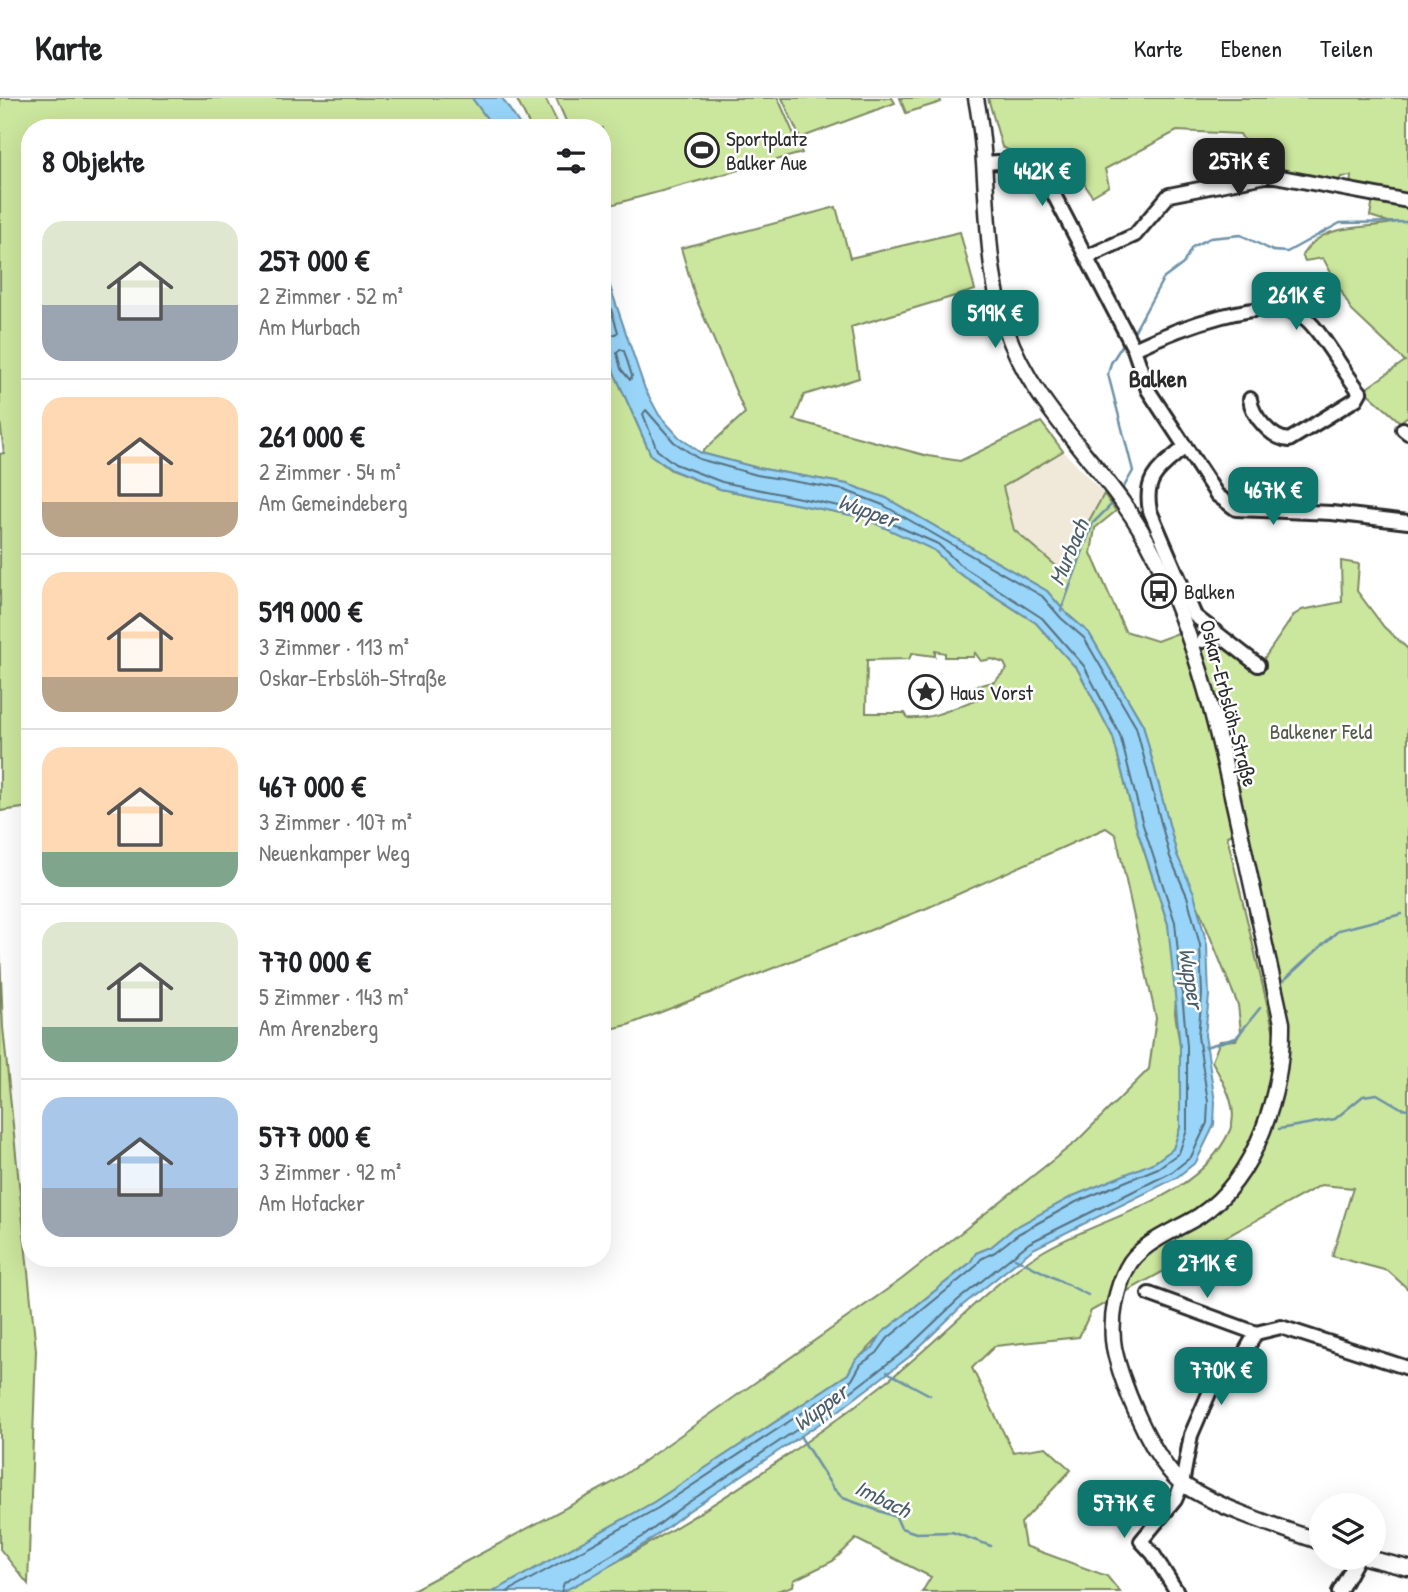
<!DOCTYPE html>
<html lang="de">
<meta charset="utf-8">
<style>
:root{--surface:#fff;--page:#f6f6f6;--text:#202124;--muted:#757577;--line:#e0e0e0;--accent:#0f766e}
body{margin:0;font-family:"Patrick Hand",sans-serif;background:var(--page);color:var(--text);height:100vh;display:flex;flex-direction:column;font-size:26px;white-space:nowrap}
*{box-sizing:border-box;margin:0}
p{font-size:23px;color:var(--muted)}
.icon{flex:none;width:38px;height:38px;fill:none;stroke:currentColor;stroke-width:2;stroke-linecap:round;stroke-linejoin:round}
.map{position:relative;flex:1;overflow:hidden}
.drawer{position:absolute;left:21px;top:21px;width:590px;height:1148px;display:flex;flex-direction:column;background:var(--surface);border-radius:28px;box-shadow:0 7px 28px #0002}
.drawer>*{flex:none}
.fabs{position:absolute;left:1309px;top:1395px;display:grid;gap:14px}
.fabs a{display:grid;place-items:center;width:77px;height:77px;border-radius:50%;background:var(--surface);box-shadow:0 7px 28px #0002;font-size:35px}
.price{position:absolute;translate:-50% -60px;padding:0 16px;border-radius:14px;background:var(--accent);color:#fff;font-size:23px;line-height:46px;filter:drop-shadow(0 2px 4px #0008)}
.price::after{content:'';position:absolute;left:50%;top:42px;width:21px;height:16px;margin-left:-10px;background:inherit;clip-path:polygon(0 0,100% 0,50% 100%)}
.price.selected{background:#222;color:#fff}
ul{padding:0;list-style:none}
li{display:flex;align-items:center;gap:21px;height:175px;padding:0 21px}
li+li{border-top:2px solid var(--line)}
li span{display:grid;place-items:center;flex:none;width:196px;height:140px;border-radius:21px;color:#555}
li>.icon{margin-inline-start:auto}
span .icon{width:84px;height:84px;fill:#fffc;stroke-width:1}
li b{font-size:30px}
h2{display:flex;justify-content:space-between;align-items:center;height:84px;padding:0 21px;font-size:30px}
header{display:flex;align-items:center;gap:42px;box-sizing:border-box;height:98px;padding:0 35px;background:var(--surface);border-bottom:2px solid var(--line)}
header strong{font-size:33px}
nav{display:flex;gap:38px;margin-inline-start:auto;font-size:24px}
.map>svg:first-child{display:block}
.built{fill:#f0e9da}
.green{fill:#cbe69d;stroke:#7b8864;stroke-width:2;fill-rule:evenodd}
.water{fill:#98d5f9;stroke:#6c91a7;stroke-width:2}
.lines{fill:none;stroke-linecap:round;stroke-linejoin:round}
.shore{stroke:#576f7d;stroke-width:2}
.stream{stroke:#6c91a7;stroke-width:2.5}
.minor-casing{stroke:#2b2b2b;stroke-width:18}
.major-casing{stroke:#2b2b2b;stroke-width:19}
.minor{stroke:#fff;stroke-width:12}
.major{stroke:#fff;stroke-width:14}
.labels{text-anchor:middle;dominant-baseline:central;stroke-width:5;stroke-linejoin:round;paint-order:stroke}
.poi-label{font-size:21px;fill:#2b2b2b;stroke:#fff;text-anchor:start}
.street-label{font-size:21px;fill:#2b2b2b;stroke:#fff}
.park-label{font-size:21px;fill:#535a48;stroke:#fff}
.water-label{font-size:23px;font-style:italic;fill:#4c5e69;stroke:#fff}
.quarter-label{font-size:24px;font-weight:bold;fill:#2b2b2b;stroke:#fff}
</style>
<header>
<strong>Karte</strong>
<nav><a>Karte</a><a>Ebenen</a><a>Teilen</a></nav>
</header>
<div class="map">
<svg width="1408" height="1494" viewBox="0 0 1408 1494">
<rect width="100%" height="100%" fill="#fff"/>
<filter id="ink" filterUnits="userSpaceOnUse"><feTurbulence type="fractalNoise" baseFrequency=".0143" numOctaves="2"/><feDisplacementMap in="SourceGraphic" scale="14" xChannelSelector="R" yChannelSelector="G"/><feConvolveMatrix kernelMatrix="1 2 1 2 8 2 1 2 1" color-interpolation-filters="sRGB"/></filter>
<g filter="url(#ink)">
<path class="built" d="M 1063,353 L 1104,396 L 1061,473 L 1015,432 L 1003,389 Z"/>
<path class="green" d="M 0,0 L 472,0 L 494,30 L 30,30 L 30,709 L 0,713 L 0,356 L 4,355 L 0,323 Z
M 516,0 L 545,0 L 560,30 L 531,30 Z
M 556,0 L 778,0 L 802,55 L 603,109 L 602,30 L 569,30 Z
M 782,0 L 892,0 L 895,5 L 800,40 Z
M 900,0 L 940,0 L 941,4 L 906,15 Z
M 988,0 L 1408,0 L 1408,318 L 1400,324 L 1364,292 L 1405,263 L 1352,213 L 1323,160 L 1305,163 L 1302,157 C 1323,124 1359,132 1392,125 L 1370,118 L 1374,95 L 1350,91 L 1351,78 L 1341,79 L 1336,87 L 1280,81 L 1261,73 L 1240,36 L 1177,33 L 1105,71 L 1109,88 L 1092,98 L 1080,79 L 1053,93 L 1021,58 L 1002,49 Z
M 836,109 L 850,160 L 960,134 L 975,192 L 851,229 L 859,280 L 804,297 L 794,322 L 928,358 L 960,363 L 1041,324 L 1063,353 L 1003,389 L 1014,432 L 1061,472 L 1104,396 L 1116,413 L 1095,430 L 1091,455 L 1125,533 L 1157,543 L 1194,529 L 1202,550 L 1218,543 L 1261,565 L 1294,517 L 1302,512 L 1342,504 L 1341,463 L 1359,466 L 1357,493 L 1384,529 L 1408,551 L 1408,1191 L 1388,1173 L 1332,1158 L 1353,1090 L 1321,1087 L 1091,1213 L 1079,1239 L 995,1248 L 972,1270 L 1013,1354 L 1046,1349 L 1071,1372 L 1021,1425 L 1025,1448 L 1107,1478 L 1120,1494 L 922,1494 L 931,1479 L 856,1441 L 833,1463 L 794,1482 L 793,1488 L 774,1494 L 562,1494 C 678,1432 789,1361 891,1280 C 942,1240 987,1188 1042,1154 C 1103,1117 1198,1104 1230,1032 C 1240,1009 1222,983 1212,963 L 1220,943 L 1236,942 L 1241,934 L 1238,907 L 1177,757 L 1143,627 L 1089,535 L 1066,515 L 1047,493 L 886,400 L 847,386 L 758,370 L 701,355 L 745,315 L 695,198 L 681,150 ZM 1244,733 L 1287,931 L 1274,935 L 1227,738 Z
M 602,231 L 614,274 L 651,357 L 671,372 L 720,391 L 861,419 L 888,429 L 934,452 L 954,472 L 1036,525 L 1078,572 L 1113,639 L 1136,729 L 1168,826 L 1177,884 L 1175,915 L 1180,948 L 1183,1005 L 1180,1030 L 1173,1051 L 1155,1064 L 1014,1130 L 991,1149 L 976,1155 L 970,1165 L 882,1235 C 872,1251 854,1259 848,1276 L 654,1404 L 493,1494 L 409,1494 L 614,1384 L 902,1181 L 1077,1043 L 1149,971 L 1156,920 L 1116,737 L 1106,730 L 927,810 L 628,927 L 602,933 ZM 935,553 L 945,555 L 945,559 L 973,559 L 975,555 L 981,563 L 992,561 L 1004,565 L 1007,571 L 994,584 L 976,588 L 980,600 C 958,608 932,622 908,620 L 905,615 L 866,615 L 867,562 L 909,561 L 912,555 L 935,558 Z
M 0,853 L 3,929 L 36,1252 L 28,1486 L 0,1451 Z"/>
<path class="water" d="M 472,0 L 502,0 L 522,30 L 494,30 Z
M 602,165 L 645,291 L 659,317 L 679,339 L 701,355 L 758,370 L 847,386 L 886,400 L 1047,493 L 1066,515 L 1089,535 L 1143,627 L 1177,757 L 1194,795 L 1207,847 L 1209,898 L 1205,937 L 1215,1004 L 1214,1027 L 1196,1064 L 1176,1080 L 1033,1151 L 963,1207 L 909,1259 L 837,1314 L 687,1414 L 649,1443 L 591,1479 L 562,1494 L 493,1494 L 654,1404 L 848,1276 L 856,1261 L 873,1250 L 882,1235 L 970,1165 L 976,1155 L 991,1149 L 1014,1130 L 1073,1098 L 1155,1064 L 1173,1051 L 1180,1030 L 1180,948 L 1168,826 L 1136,728 L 1113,639 L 1078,572 L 1036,525 L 954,472 L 934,452 L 861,419 L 720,391 L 672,372 L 651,357 L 614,274 L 602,231 Z"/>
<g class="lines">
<path class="shore" d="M 602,182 L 618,234 L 614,237 L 602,231
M 620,251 L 624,253 L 632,278 L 630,282 L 621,271 L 617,255 Z
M 507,1494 L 658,1410 L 852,1282 L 861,1266 L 877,1255 L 888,1240 L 974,1170 L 981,1161 L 995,1154 L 1018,1136 L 1076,1104 L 1158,1070 L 1179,1055 L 1187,1032 L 1187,948 L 1175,824 L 1143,727 L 1120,637 L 1084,568 L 1042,520 L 959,466 L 938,446 L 863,413 L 722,384 L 675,366 L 657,352 L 643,316 L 646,312 L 674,344 L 699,361 L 757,377 L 844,392 L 883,407 L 1042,498 L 1061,520 L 1084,540 L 1136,629 L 1170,759 L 1187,798 L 1200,847 L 1202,897 L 1198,938 L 1208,1004 L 1207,1025 L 1191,1059 L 1172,1074 L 1029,1145 L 958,1202 L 904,1253 L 832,1308 L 683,1408 L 644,1438 L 564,1485 L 561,1494"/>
<path class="stream" d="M 1134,234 L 1163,181 L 1183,166 L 1192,149 L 1210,140 L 1241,137 L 1273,153 L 1287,154 L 1340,125 L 1408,124
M 1121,394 L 1133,373 L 1108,276 L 1111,265 L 1123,246
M 1061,513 L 1093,425 L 1116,402
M 1283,883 L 1339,832 L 1402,816
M 1205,949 L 1236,940 L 1260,910
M 1279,1031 L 1335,1021 L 1363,998 L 1377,996 L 1401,1010 L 1408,1011
M 1015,1160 L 1088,1197
M 887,1274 L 930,1297
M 800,1338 L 833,1390 L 843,1400 L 896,1419 L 901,1430 L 916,1435 L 952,1434 L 991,1448"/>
<g class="minor-casing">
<path id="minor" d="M 986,65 L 998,64 L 1024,70 L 1053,95 L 1134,251 L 1148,292 L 1217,397 L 1236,411 L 1332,415 L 1408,424
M 1087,159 L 1135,137 L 1169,97 L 1270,77 L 1408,103
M 1134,251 C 1170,234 1273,191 1306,221 C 1322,234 1343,274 1360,294 L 1356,301 L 1289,342 C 1272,341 1252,318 1250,301
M 1403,331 L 1408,335
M 1185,349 C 1161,370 1143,378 1150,413 L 1195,518 L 1258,567
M 1203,543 L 1212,532
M 1149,1196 L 1256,1235 L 1281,1229 L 1408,1270
M 1177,1494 L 1153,1456 L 1141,1443 L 1175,1402 L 1182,1386 L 1191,1337 L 1210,1293 L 1241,1261 L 1256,1235
M 1339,1494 L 1358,1460"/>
</g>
<g class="major-casing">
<path id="major" d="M 976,0 C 991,76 981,157 1006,231 C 1036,318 1114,374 1154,456 C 1198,544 1219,637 1240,733 C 1254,797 1268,861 1282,925 C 1283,992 1258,1079 1199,1118 C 1177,1132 1139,1145 1127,1170 C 1116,1191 1111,1218 1113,1242 C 1116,1276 1155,1368 1184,1387 C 1219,1410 1281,1430 1321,1444
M 1368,1460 L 1408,1470"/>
</g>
<use href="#minor" class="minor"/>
<use href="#major" class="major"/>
</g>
</g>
<defs>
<g id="stadium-ring" transform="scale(1.75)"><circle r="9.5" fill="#fff" stroke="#2b2b2b" stroke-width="1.5"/><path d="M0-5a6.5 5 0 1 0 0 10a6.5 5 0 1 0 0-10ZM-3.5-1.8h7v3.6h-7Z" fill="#2b2b2b"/></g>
<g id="bus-ring" transform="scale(1.75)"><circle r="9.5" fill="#fff" stroke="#2b2b2b" stroke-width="1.5"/><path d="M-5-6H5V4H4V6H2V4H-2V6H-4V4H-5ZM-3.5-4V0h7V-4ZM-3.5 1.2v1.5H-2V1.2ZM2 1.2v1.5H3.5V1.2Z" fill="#2b2b2b"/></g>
<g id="sight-ring" transform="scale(1.75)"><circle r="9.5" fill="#fff" stroke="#2b2b2b" stroke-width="1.5"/><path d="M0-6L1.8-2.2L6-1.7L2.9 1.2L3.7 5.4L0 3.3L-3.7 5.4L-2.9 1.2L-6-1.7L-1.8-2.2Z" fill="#2b2b2b"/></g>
</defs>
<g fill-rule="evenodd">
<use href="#stadium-ring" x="702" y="52"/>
<use href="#bus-ring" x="1159" y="493"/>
<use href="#sight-ring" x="926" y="594"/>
</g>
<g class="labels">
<g class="poi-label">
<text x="726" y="40">Sportplatz<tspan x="726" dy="24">Balker Aue</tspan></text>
<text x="1184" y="493">Balken</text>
<text x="950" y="594">Haus Vorst</text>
</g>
<g class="street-label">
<text transform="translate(1229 605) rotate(75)">Oskar-Erbslöh-Straße</text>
</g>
<g class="park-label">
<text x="1321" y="633">Balkener Feld</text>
</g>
<g class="water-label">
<text transform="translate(868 412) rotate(20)">Wupper</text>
<text transform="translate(1068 454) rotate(-67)">Murbach</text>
<text transform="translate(1192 880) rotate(81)">Wupper</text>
<text transform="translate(820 1309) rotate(-37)">Wupper</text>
<text transform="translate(883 1400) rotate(26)">Imbach</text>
</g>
<g class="quarter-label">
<text x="1158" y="280">Balken</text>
</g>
</g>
</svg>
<div class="fabs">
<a><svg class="icon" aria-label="layers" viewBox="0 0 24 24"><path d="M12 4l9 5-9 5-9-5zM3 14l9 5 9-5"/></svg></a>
</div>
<b class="price selected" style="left:1239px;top:100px">257K €</b>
<b class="price" style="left:1042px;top:110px">442K €</b>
<b class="price" style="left:1296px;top:234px">261K €</b>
<b class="price" style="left:995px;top:252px">519K €</b>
<b class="price" style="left:1273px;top:429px">467K €</b>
<b class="price" style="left:1207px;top:1202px">271K €</b>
<b class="price" style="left:1221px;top:1309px">770K €</b>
<b class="price" style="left:1124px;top:1442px">577K €</b>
<section class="drawer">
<h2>8 Objekte<svg class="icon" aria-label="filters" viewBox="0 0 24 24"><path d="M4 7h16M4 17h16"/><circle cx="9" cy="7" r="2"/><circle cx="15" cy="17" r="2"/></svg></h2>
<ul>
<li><span style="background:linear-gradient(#dfe7d0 60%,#9aa5b1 0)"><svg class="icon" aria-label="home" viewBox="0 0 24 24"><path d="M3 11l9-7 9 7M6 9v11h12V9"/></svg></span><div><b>257 000 €</b><p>2 Zimmer · 52 m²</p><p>Am Murbach</p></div></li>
<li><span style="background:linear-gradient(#ffd9b3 75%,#b9a48a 0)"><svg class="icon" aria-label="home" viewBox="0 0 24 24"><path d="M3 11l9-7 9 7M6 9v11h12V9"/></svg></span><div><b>261 000 €</b><p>2 Zimmer · 54 m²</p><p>Am Gemeindeberg</p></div></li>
<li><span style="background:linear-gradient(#ffd9b3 75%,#b9a48a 0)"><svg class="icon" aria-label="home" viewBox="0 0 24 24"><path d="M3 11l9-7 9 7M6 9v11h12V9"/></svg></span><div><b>519 000 €</b><p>3 Zimmer · 113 m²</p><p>Oskar-Erbslöh-Straße</p></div></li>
<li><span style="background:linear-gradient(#ffd9b3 75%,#7fa58c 0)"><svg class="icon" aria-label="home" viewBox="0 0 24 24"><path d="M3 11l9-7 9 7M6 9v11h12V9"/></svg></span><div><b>467 000 €</b><p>3 Zimmer · 107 m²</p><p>Neuenkamper Weg</p></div></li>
<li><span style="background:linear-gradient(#dfe7d0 75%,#7fa58c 0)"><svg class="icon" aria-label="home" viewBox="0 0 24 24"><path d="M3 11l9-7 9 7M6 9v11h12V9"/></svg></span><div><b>770 000 €</b><p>5 Zimmer · 143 m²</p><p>Am Arenzberg</p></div></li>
<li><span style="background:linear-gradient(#a9c7e8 65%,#9aa5b1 0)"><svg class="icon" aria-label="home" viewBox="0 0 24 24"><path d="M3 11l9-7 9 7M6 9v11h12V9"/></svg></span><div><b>577 000 €</b><p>3 Zimmer · 92 m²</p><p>Am Hofacker</p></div></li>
</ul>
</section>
</div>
